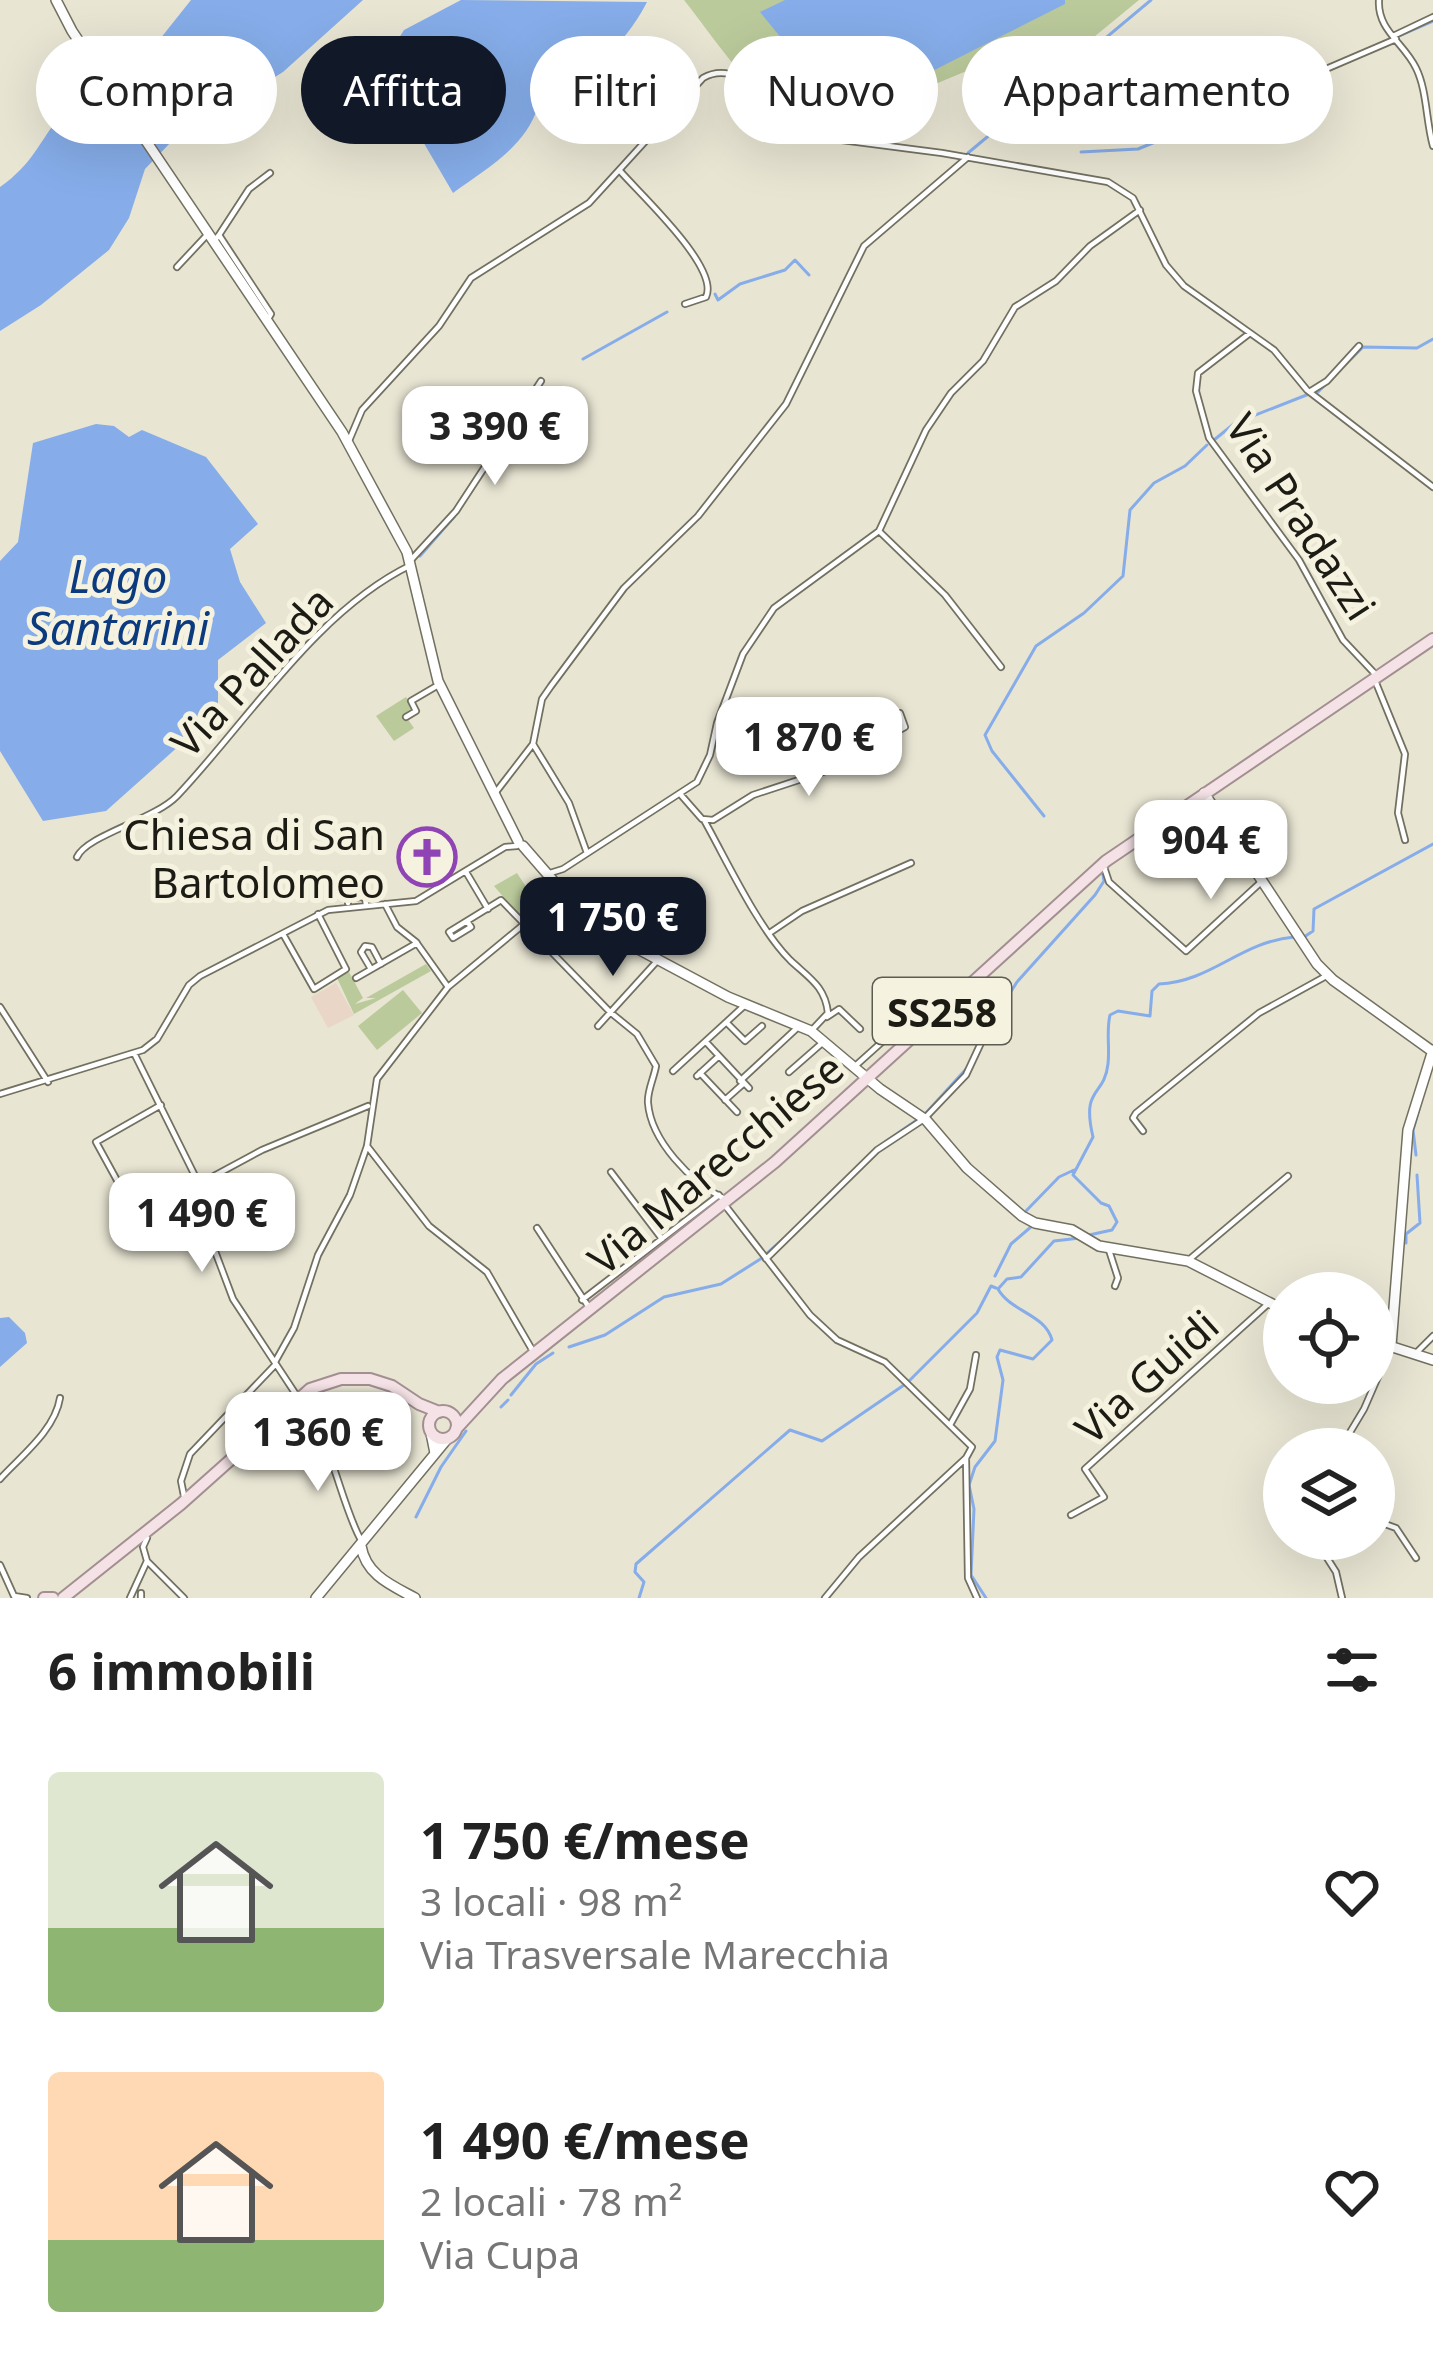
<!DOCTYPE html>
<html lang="it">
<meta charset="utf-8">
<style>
:root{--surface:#fff;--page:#f6f6f6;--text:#222;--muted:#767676;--accent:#111827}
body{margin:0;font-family:"Noto Sans",sans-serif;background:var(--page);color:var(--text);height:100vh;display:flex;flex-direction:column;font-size:45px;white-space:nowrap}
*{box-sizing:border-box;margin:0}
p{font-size:39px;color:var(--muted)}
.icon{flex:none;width:66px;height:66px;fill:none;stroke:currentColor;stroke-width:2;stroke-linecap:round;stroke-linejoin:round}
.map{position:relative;height:1598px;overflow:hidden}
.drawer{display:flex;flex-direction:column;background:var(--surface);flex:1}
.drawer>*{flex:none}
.banner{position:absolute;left:36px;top:36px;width:1362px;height:108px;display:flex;gap:24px}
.tools{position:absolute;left:1263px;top:1272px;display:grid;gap:24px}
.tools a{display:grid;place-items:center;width:132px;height:132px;border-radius:50%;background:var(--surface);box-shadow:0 12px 48px #0002;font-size:60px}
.price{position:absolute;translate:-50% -102px;padding:0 27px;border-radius:24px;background:#fff;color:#222;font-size:39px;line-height:78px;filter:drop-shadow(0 3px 6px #0008)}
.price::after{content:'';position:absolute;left:50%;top:72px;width:36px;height:27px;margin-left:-18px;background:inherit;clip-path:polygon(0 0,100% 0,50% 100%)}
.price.active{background:var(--accent);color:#fff}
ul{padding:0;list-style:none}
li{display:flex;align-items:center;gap:36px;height:300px;padding:0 48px}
li span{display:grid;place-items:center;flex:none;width:336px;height:240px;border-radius:12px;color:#555}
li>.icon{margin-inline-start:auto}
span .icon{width:144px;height:144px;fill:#fffc;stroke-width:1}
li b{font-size:51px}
h2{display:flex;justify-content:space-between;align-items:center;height:144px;padding:0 48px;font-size:51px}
.pill{padding:0 42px;border-radius:54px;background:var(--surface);box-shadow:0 12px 48px #0002;font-size:42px;line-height:108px}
.pill.active{background:var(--accent);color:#fff}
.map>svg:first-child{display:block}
.education{fill:#e9d6c7}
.green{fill:#bbca9b}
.water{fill:#86ade9}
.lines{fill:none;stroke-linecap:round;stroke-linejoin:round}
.stream{stroke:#86ade9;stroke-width:3}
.street-casing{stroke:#727060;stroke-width:8}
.secondary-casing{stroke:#727060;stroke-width:12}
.primary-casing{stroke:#a38f91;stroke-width:14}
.street{stroke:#fff;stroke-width:4.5}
.secondary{stroke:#fff;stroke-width:9}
.primary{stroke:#f4e2e6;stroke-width:10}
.labels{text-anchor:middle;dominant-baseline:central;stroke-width:10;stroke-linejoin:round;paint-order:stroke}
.shield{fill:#f5f2e0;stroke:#5d5c51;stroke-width:3}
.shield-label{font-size:39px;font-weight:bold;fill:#1c1b14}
.street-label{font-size:42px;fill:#1c1b14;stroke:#f5f2e0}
.poi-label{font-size:42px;fill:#1c1b14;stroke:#f5f2e0;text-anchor:end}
.water-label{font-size:45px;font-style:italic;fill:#0b3a7f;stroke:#f5f2e0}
</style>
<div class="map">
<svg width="1433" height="1598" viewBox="0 0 1433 1598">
<rect width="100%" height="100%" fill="#e8e5d3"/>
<path class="education" d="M 336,983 L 354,1015 L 328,1028 L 311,997 Z"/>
<path class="green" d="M 684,0 L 1139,0 L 1044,78 L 1029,45 L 818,133 C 768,121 716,40 684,0 Z
M 406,697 L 413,707 L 404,714 L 414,728 L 394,741 L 376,716 Z
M 1184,811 L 1209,844 L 1192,856 L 1159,827 Z
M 517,873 L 532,896 L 544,887 L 551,895 L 523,920 L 494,886 Z
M 426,964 L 431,971 L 354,1014 L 337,978 L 349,972 L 363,998 L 355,1004 L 376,998 L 366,998 Z
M 403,990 L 422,1013 L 377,1050 L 358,1026 Z"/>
<path class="water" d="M 191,0 L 363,0 L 283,72 L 172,141 L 145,169 L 129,218 L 109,250 L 41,305 L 0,331 L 0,187 C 33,164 39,142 62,113 C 81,91 110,95 132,81 L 156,44 Z
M 461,0 L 647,2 C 622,51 584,77 538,106 C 526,147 486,169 453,193 L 394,92 L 410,76 L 397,41 L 404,30 Z
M 785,0 L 1065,0 L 1065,4 L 891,92 L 874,91 L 835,48 L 803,65 L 760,12 Z
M 96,424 L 114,426 L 129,437 L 142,430 L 206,457 L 258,524 L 230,549 L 240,582 L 266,623 L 218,660 L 218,711 L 106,811 L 43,821 L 0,751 L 0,561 L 18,542 L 33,443 Z
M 9,1317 L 25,1333 L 27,1343 L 0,1367 L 0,1318 Z"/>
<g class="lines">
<path class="stream" d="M 1399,36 L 1433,21
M 1225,113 L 1394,42
M 1081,152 L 1138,149 L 1219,116
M 968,153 L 1151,0
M 715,294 L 718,300 L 740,284 L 785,270 L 795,260 L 809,275
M 583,359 L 667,312
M 1345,365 L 1363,347 L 1417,348 L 1433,339
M 1318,392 L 1338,372
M 1214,440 L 1235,423 L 1309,394
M 420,556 L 454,517
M 1044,816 L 992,751 L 985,735 L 1036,646 L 1084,613 L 1123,576 L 1130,510 L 1154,483 L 1185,466 L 1207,445
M 1304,937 L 1313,931 L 1314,909 L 1433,844
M 981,1038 L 1017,982 L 1095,895 L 1104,881 L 1102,869
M 925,1114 L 967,1068
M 885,1142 L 917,1120
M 1416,1155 L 1413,1130 L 1419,1109
M 1025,1212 L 1059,1177 L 1074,1170
M 1089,1235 L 1112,1230 L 1117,1222 L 1109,1206 L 1101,1203 L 1073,1175 L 1093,1137 C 1081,1086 1104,1098 1108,1064 C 1110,1046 1106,1032 1110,1015 L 1118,1011 L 1150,1016 L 1152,991 L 1159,984 C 1211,982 1240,942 1294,937
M 1406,1243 L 1406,1234 L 1420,1223 L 1417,1175
M 766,1254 L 783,1239
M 995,1276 L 1011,1244 L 1032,1226
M 569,1347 L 605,1335 L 664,1297 L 721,1284 L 762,1258
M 910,1380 L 977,1313 L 991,1286 L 996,1288
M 511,1395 L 536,1364 L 553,1353
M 501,1407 L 508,1400
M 416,1517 L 441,1467 L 466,1431
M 639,1598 L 644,1582 L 635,1572 L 636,1564 L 790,1430 L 822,1441 L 904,1385
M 986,1598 L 971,1575 L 974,1509 L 969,1485 L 975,1467 L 995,1441 L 1003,1380 L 997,1357 L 1000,1350 L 1033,1359 L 1052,1340 C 1045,1314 1011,1312 998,1289 L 1007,1279 L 1021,1277 L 1054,1241 L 1080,1238"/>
<g class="street-casing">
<path id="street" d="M 1379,0 C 1377,30 1404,43 1416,68 C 1427,90 1426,121 1433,146
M 1393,36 L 1433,17
M 1298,81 L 1396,39
M 621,172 C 642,196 720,268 706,297 L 685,304
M 219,235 L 249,189 L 270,173
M 215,240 L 219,235 L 271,314 L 267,321
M 177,267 L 206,236
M 1250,333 L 1198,373 L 1196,391 L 1209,438 L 1299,560 L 1343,640 L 1377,676
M 1311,391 L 1327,381 L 1359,346
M 348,443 L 362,410 L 439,326 L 471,278 L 589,203 L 703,78 C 744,55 770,117 803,135 L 942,153 L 1108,182 L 1133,198 L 1166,265 L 1184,286 L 1274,350 L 1307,390 L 1433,487
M 881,533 L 945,595 L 1001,667
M 410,561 L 456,511 L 541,381
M 1374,678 L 1405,754 L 1398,813 L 1405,840
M 406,717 L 416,711 L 411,701 L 440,684
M 533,744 L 569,803 L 587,853
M 496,792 L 533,744 L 542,699 L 551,686 L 624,588 L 698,516 L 786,404 L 864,246 L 968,157
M 681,795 L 702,819 L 713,820 L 753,795 L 823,772 L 905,727 L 900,713
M 704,820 C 727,861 758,928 790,960 C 809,978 825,986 828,1013 L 811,1031
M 77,857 C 87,835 154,820 177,796 C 248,721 316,611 411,565
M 1103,864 L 1109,882 L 1186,951 L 1260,883
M 466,872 L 488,909
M 547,874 L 563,869 L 697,782 L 710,755 L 717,723 L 743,654 L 774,608 L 879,531 L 926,430 L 951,393 L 983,361 L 1015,307 L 1056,281 L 1090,246 L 1140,210
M 348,903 L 348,898 L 365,897 L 366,905
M 385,904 L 397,927 L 416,942 L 448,987
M 467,921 L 471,927 L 453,938 L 449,932 L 501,900 L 610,1012 L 637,1034 L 656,1066 C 654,1078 647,1091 648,1103 C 651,1141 691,1182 723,1198
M 771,932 L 802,911 L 911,863
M 283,934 L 314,989 L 346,969 L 318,914
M 531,934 L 569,899
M 371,969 L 361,952 L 365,946 L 372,947 L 381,964
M 356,978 L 417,943
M 0,1007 L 48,1082
M 827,1017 L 839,1009 L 860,1029
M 727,1023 L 745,1041 L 762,1026
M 598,1026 L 658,960
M 706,1042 L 749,1088
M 135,1055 L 199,1184 L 207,1230 L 233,1299 L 295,1393
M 853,1068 L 912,1015 L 923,1028
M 673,1071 L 745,1005
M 789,1072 L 821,1044
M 700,1073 L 737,1112
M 697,1076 L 719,1056
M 740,1081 L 796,1029
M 810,1088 L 841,1060
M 0,1094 L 143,1050 L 157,1039 L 189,985 L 200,976 L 328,910 L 416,901 L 505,847 L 517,846
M 725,1100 L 743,1084
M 161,1105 L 96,1142 L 136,1215 L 195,1187
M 1143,1131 L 1133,1118 L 1136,1113 L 1259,1013 L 1328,975
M 367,1146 L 429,1226 L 487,1272 L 534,1353
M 611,1172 L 662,1239
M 199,1184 L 262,1150 L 368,1106
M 724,1204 L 810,1315 L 837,1340 L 885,1362 L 972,1447 L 966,1458 L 859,1557 L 825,1598
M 537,1228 L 590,1309
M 1108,1247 L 1118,1278 L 1115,1286
M 1191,1258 L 1288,1176
M 766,1259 L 877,1150 L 924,1119 L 966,1075 L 987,1030
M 582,1300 L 719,1195
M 1415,1354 L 1433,1336
M 275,1362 L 294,1328 L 318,1255 L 350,1195 L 367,1146 L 377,1079 L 448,987 L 523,925
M 307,1414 C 330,1436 342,1507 361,1540
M 950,1425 L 970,1389 L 976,1355
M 1340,1449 L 1364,1409 L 1391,1347
M 966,1458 L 968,1578 L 977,1598
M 0,1479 C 21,1456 55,1430 60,1398
M 184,1496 L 181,1481 L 190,1454 L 275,1365
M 1071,1515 L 1104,1497 L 1085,1469 L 1269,1303
M 1374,1520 L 1396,1528 L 1416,1558
M 1315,1539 L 1336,1572 L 1342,1598
M 147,1561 L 184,1598
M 0,1565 L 14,1596 L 27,1598
M 130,1598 L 147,1561 L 143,1547 L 147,1538
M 141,1598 L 141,1593"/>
</g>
<g class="secondary-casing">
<path id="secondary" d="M 56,0 L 72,31 L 342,432 L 407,552 L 438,681 L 518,841
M 1204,793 L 1317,964 L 1333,980 L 1432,1051
M 523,846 L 569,899 L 625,942 L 728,997 L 811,1031 L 880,1089 L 926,1120 L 967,1168 L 1022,1216 L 1035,1223 L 1072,1230 L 1099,1246 L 1188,1261 L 1284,1310
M 1374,1341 L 1433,1360
M 1391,1346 L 1408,1130 L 1433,1050
M 431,1433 L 435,1453
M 361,1546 C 366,1575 391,1585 415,1598
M 316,1598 L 448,1438"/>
</g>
<g class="primary-casing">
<path id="primary" d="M429 1425a14 14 0 1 1 28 0a14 14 0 1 1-28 0Z
M 456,1429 L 502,1379 L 775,1162 L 1106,861 L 1433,639
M 44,1598 L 53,1598
M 63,1598 L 181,1504 L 310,1389 L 341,1379 L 370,1379 L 392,1386 L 419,1404 L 439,1412"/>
</g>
<use href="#street" class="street"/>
<use href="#secondary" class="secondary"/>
<use href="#primary" class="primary"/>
</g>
<defs>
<g id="church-ring" transform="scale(3)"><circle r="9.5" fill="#f5f2e0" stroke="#9043b4" stroke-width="1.5"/><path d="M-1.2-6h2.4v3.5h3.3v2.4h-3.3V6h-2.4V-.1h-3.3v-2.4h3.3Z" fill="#9043b4"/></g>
</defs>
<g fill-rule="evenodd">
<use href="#church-ring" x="427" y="857"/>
</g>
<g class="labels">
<rect class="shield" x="873" y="978" width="138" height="66" rx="9"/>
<g class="shield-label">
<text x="942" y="1011">SS258</text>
</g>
<g class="street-label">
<text transform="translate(1302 516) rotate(57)">Via Pradazzi</text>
<text transform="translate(251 671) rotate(-47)">Via Pallada</text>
<text transform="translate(715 1163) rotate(-40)">Via Marecchiese</text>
<text transform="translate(1146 1376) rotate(-42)">Via Guidi</text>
</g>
<g class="poi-label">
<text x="385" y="833">Chiesa di San<tspan x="385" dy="48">Bartolomeo</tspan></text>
</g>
<g class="water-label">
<text x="118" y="575">Lago<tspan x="118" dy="52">Santarini</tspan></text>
</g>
</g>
</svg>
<div class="tools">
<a><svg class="icon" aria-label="locate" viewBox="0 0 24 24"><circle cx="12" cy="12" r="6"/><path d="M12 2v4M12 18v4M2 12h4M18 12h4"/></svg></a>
<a><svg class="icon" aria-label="layers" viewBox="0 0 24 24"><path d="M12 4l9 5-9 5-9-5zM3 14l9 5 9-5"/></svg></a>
</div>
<b class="price" style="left:495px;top:488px">3 390 €</b>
<b class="price" style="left:809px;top:799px">1 870 €</b>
<b class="price" style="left:1211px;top:902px">904 €</b>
<b class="price active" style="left:613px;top:979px">1 750 €</b>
<b class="price" style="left:202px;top:1275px">1 490 €</b>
<b class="price" style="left:318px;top:1494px">1 360 €</b>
<div class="banner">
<a class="pill">Compra</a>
<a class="pill active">Affitta</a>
<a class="pill">Filtri</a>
<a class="pill">Nuovo</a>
<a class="pill">Appartamento</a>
</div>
</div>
<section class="drawer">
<h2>6 immobili<svg class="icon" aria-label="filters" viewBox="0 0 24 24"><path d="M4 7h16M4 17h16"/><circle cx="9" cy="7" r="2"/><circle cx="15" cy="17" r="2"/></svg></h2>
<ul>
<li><span style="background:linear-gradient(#dfe7d0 65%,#8fb573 0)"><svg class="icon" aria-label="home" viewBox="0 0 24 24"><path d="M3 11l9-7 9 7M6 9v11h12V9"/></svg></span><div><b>1 750 €/mese</b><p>3 locali · 98 m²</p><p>Via Trasversale Marecchia</p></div><svg class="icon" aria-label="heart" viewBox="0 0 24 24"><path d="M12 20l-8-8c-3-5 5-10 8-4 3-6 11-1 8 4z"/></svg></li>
<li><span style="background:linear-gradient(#ffd9b3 70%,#8fb573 0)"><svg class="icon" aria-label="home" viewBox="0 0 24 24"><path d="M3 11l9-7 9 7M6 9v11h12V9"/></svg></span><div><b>1 490 €/mese</b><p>2 locali · 78 m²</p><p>Via Cupa</p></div><svg class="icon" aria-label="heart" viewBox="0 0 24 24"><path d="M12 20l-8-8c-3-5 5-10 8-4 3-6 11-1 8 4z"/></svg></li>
</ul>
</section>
